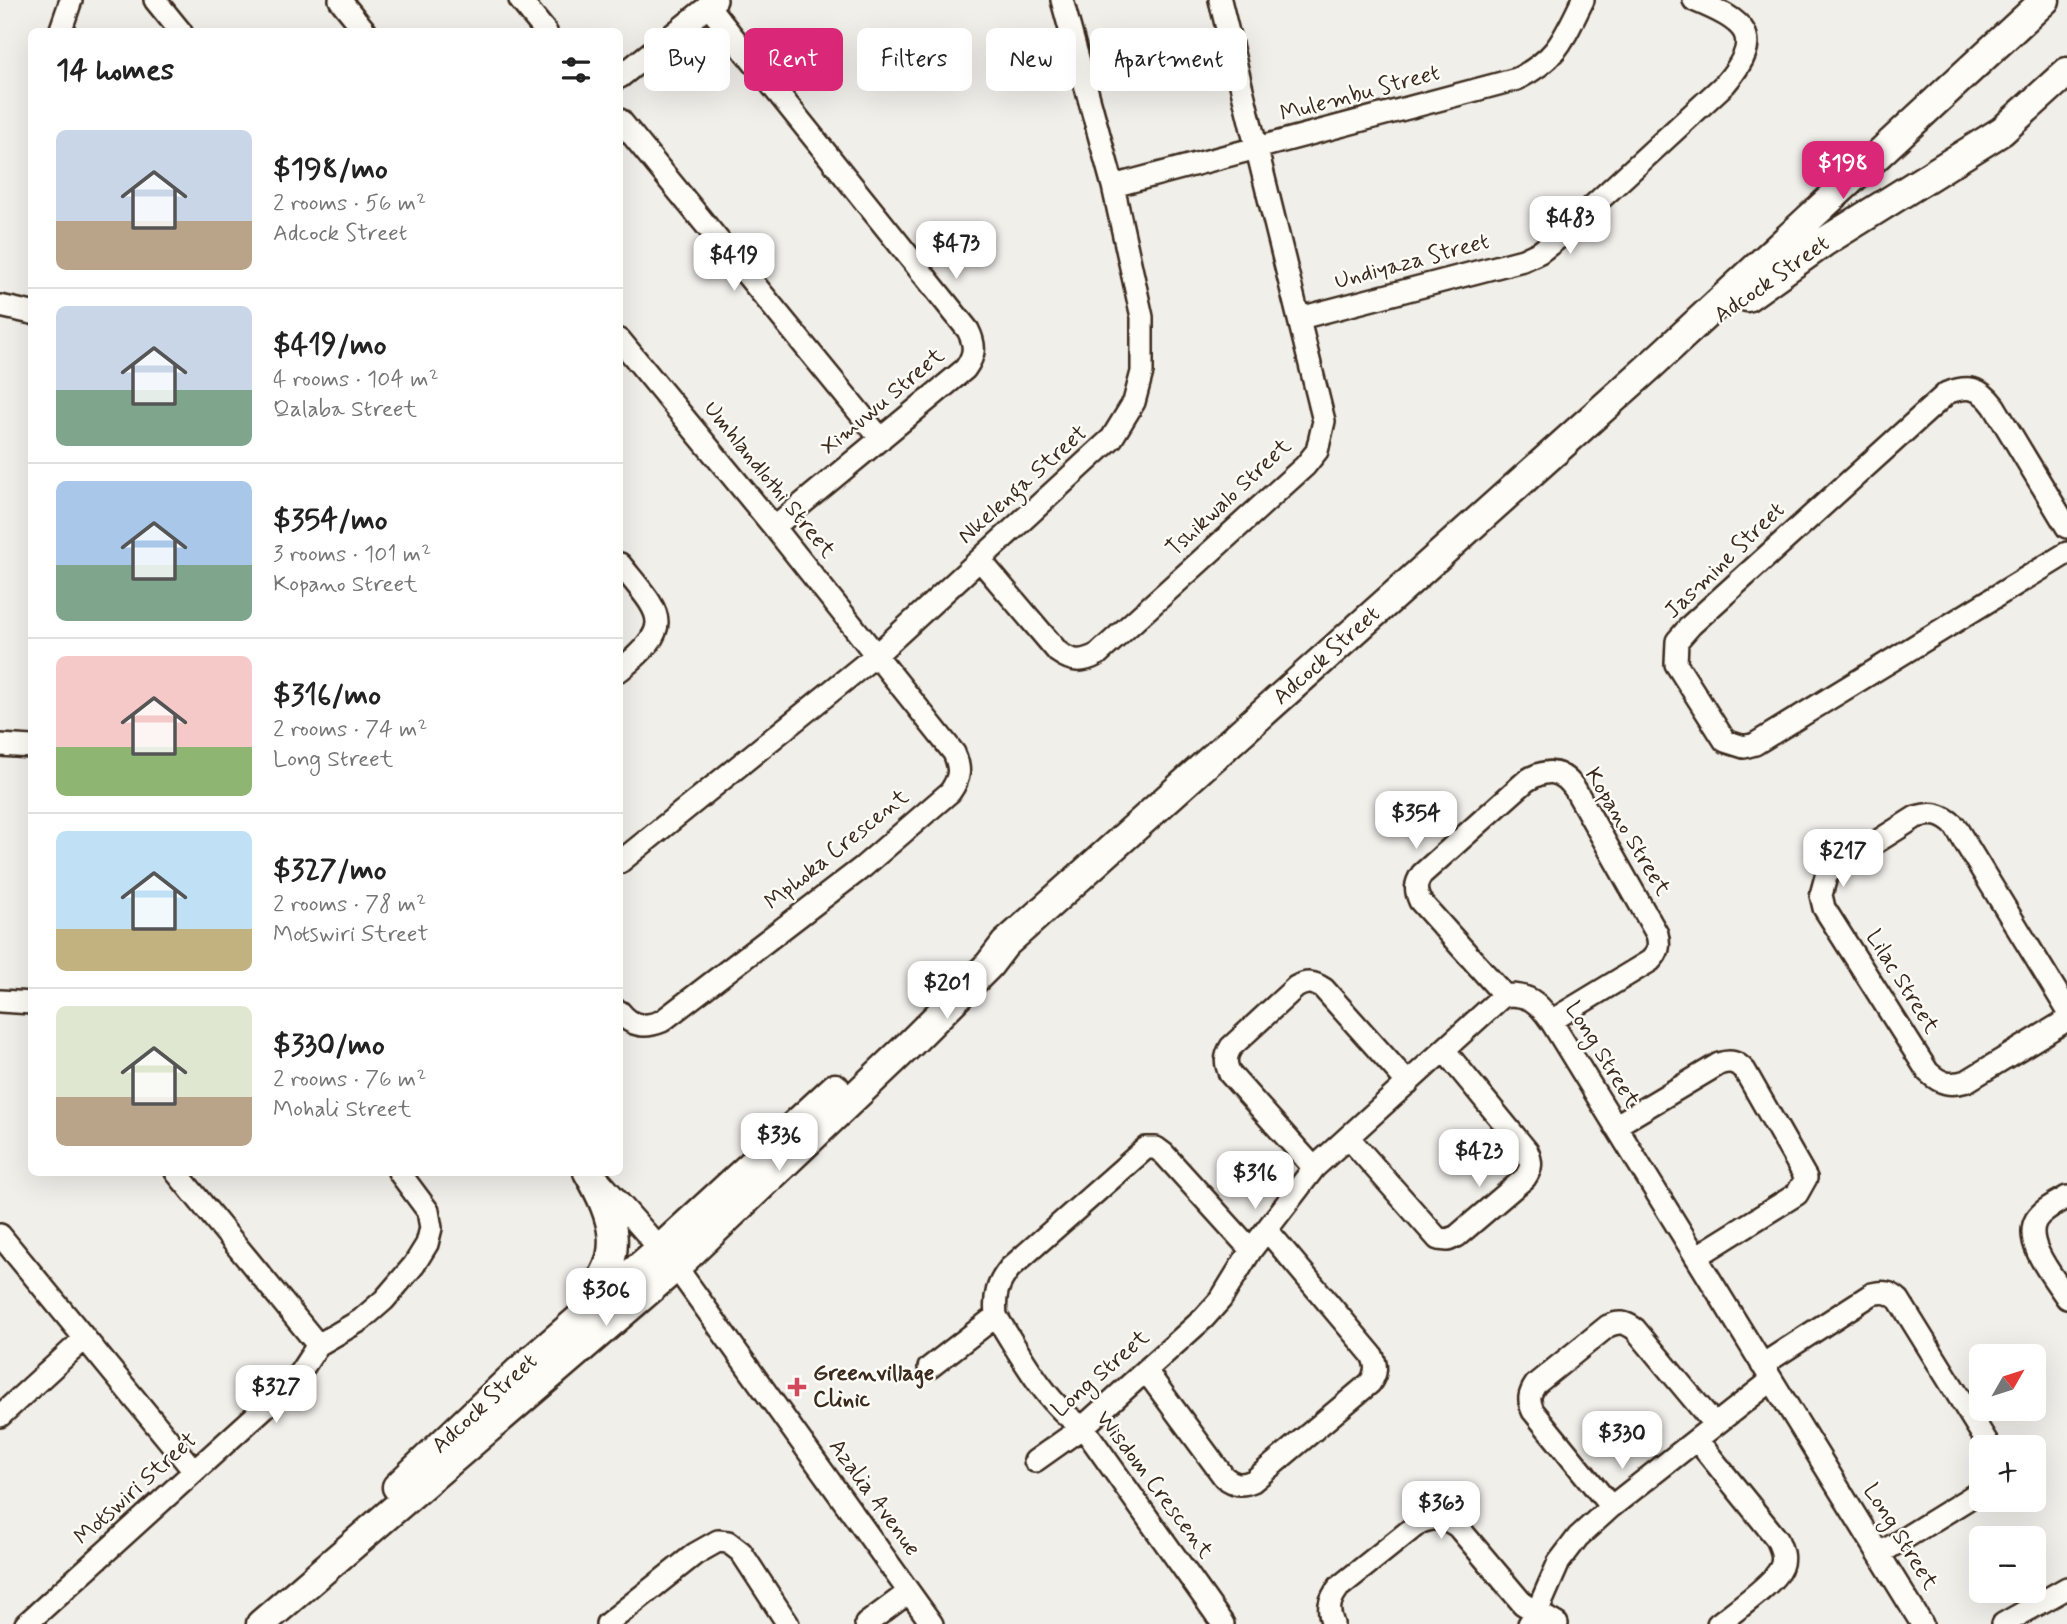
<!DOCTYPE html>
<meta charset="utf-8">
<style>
:root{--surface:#fff;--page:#f2f2f2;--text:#222;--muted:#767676;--line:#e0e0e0;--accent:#db2777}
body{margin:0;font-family:Mynerve,sans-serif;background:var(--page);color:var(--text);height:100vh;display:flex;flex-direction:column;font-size:26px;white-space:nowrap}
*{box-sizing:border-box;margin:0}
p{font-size:23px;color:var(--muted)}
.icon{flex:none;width:38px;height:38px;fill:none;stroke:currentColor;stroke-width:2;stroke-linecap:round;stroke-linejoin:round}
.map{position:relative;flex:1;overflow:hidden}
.drawer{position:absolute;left:28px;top:28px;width:595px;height:1148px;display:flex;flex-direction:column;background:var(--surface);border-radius:10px;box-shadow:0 7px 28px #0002}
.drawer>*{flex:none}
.top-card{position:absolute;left:644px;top:28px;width:665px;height:63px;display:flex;gap:14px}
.needle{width:46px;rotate:51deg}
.fabs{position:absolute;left:1969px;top:1344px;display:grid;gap:14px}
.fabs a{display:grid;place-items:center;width:77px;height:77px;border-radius:10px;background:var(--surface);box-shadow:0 7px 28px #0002;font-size:35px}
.price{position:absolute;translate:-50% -60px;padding:0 16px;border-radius:14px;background:#fff;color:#222;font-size:23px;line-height:46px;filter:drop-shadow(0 2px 4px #0008)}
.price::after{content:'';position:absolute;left:50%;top:42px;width:21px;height:16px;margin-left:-10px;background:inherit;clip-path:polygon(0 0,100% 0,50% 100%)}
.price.current{background:var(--accent);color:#fff}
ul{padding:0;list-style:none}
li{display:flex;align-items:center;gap:21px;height:175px;padding:0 28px}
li+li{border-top:2px solid var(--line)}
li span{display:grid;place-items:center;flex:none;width:196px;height:140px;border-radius:10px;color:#555}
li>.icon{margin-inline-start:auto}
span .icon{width:84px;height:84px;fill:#fffc;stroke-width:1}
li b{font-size:30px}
h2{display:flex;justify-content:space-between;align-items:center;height:84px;padding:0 28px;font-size:30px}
.tag{padding:0 24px;border-radius:10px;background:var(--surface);box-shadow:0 7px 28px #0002;font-size:24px;line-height:63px}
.tag.current{background:var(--accent);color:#fff}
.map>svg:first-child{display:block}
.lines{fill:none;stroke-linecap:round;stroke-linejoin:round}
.minor-casing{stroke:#3b2a1e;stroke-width:26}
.major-casing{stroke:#3b2a1e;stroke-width:33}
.minor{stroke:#fdfcf7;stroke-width:21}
.major{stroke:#fdfcf7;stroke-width:28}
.poi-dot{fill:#d1495b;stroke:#fdfcf7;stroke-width:2.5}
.labels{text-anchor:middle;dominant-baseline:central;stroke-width:5;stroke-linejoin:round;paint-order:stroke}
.street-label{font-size:23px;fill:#3b2a1e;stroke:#fdfcf7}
.poi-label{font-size:23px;font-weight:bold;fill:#3b2a1e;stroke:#fdfcf7;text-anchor:start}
</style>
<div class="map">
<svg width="2067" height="1624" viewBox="0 0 2067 1624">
<rect width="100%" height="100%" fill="#f1efea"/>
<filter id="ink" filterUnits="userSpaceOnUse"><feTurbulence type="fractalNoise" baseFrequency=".0143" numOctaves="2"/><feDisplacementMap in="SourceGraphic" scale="14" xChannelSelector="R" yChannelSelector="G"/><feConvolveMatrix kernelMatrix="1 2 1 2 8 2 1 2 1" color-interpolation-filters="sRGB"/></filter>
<g filter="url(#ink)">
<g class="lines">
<g class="minor-casing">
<path id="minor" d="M 155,0 L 181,32
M 340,0 L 366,32
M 520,0 L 546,32
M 709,7 L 968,330 C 976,346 975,355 965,369 L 774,527
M 60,32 L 71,0
M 620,77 L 716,0
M 620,120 L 881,439
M 1113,186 L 1517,79 C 1558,58 1563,40 1583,0
M 0,306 L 32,313
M 1300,318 L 1523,260 L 1540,252 L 1557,239 L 1725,84 C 1767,35 1744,21 1694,0
M 620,340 L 774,527 L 954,753 C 961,769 960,778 950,792 L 863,867 L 662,1021 C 645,1028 632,1027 620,1012
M 2067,527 L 1994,406 C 1980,387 1968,385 1947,393 L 1691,625 L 1677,641 L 1676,664 L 1725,741 L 1744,747 L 1755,744 L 2067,553
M 980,560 L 1058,652 C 1072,662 1082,663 1098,654 L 1305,466 L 1317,451 L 1324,421 L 1220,0
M 620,564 C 661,615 677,624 620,670
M 0,745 L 32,747
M 620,862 L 876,655 L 1112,438 L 1134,402 L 1142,372 L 1142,317 L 1113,186 L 1062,0
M 1504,995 L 1420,901 C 1415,890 1415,884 1422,874 L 1526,781 C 1546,768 1561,769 1575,789 L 1657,934 C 1660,946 1659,952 1650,961 L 1551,1021
M 0,1001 L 32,1003
M 2067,1009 L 1955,826 C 1942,814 1933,812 1916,817 L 1827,873 L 1821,895 L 1824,908 L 1928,1072 C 1941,1084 1950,1086 1967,1081 L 2067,1020
M 1615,1126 L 1719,1064 C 1731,1060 1737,1062 1745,1071 L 1806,1178 L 1797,1194 L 1696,1257
M 1348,1137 L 1438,1239 L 1448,1240 L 1457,1236 L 1525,1178 C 1532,1168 1532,1162 1527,1151 L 1444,1050
M 1314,1168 L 1230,1074 C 1225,1063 1225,1057 1231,1047 L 1296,987 C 1307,981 1314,982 1324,989 L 1408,1083
M 176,1172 L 318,1345
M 600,1181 L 676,1267 L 932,1624
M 2067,1197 C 2057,1203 2043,1209 2036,1220 C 2023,1243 2055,1279 2067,1298
M 0,1235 L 194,1471
M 1762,1365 L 1872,1294 C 1884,1291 1890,1292 1899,1300 L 1990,1447
M 929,1368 L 996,1316
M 1146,1371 L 1224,1477 C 1235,1485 1241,1486 1253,1481 L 1370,1383 C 1377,1373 1377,1366 1372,1355 L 1267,1230
M 0,1416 L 84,1339
M 1697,1440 L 1777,1539 C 1781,1548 1785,1557 1781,1567 C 1774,1584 1734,1611 1718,1624
M 1035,1461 L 1083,1427 L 1204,1318 L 1221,1299 L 1251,1250 L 1314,1168 L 1504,995 C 1528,994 1537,1001 1551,1021 L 1922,1624
M 1611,1507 L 1533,1411 C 1528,1400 1529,1394 1536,1384 L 1608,1326 C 1619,1321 1625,1322 1635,1329 L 1715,1425
M 1879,1554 L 1981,1491
M 26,1624 L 295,1380 L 318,1345 L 361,1320 L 384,1300 L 414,1265 L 427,1244 L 431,1228 L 428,1211 L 399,1172
M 607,1624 L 695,1554 L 718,1541 L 728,1542 L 741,1552 L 788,1624
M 866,1624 L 909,1592
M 1223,1624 L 1083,1427 C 1048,1407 1018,1351 996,1316 C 994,1296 997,1284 1010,1268 L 1146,1148 L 1156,1148 L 1164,1154 L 1251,1250
M 1333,1624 C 1327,1609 1329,1600 1339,1587 L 1419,1523 C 1436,1516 1444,1517 1458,1527 L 1523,1604 L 1557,1624
M 1529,1624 L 1537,1612 L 1559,1562 L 1578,1537 L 1611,1507 L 1772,1380
M 2003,1624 L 2067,1588"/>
</g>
<g class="major-casing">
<path id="major" d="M 1747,297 L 1824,242 L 2002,131 L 2067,72
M 587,1297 C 628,1258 614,1216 588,1172
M 397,1487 L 519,1371 L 660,1249 L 835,1088
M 261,1624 L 676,1267 L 910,1044 L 989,965 L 1005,944 L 1648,368 L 2045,0"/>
</g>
<use href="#minor" class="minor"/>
<use href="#major" class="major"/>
</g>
</g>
<path class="poi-dot" d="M793.5 1376.5h7v7h7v7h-7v7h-7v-7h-7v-7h7z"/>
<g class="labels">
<g class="street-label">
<text transform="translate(1360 94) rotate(-15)">Mulembu Street</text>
<text transform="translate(1412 262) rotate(-15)">Undiyaza Street</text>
<text transform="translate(1772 280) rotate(-35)">Adcock Street</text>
<text transform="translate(883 402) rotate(-40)">Ximuwu Street</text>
<text transform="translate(769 480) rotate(51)">Umhlandlothi Street</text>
<text transform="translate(1023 485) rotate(-42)">Nkelenga Street</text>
<text transform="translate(1229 498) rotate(-43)">Tshikwalo Street</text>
<text transform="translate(1725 561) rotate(-44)">Jasmine Street</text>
<text transform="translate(1327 656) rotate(-42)">Adcock Street</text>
<text transform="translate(1627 832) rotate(59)">Kopano Street</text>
<text transform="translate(837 850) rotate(-39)">Mphoka Crescent</text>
<text transform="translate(1902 982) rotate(58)">Lilac Street</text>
<text transform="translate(1602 1055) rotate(58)">Long Street</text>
<text transform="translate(1101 1374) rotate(-41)">Long Street</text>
<text transform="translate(485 1404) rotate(-43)">Adcock Street</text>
<text transform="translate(1154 1485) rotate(53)">Wisdom Crescent</text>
<text transform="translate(136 1489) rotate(-42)">Motswiri Street</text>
<text transform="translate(874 1498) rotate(54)">Azalia Avenue</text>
<text transform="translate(1900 1537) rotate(58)">Long Street</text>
</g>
<g class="poi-label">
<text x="813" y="1374">Greenvillage<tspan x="813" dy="26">Clinic</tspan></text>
</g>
</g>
</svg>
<div class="fabs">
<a><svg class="needle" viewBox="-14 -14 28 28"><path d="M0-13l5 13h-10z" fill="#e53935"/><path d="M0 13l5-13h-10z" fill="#767676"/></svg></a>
<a>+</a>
<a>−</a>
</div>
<b class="price current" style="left:1843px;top:201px">$198</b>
<b class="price" style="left:1570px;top:256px">$483</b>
<b class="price" style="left:956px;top:281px">$473</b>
<b class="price" style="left:734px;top:293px">$419</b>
<b class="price" style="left:1416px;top:851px">$354</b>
<b class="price" style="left:1843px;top:889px">$217</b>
<b class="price" style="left:947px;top:1021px">$201</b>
<b class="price" style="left:779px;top:1173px">$336</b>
<b class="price" style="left:1479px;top:1189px">$423</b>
<b class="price" style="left:1255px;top:1211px">$316</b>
<b class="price" style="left:606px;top:1328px">$306</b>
<b class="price" style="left:276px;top:1425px">$327</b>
<b class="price" style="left:1622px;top:1471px">$330</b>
<b class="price" style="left:1441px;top:1541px">$363</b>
<div class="top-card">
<a class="tag">Buy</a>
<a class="tag current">Rent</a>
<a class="tag">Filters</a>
<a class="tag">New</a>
<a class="tag">Apartment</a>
</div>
<section class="drawer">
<h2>14 homes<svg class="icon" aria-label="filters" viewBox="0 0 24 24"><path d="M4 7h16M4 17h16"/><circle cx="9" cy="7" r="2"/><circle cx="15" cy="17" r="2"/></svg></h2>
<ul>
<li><span style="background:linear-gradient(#c9d6e8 65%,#b9a48a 0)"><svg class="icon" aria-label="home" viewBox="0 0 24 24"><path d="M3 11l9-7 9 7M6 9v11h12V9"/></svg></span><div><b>$198/mo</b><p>2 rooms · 56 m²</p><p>Adcock Street</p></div></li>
<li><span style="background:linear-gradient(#c9d6e8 60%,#7fa58c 0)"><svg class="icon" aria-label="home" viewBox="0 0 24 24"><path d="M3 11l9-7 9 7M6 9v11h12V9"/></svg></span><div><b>$419/mo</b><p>4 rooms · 104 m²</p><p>Qalaba Street</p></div></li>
<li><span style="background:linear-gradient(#a9c7e8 60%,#7fa58c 0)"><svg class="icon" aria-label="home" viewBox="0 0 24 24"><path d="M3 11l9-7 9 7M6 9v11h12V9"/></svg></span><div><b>$354/mo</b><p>3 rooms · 101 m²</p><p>Kopano Street</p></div></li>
<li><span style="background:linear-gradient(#f6c9c9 65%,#8fb573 0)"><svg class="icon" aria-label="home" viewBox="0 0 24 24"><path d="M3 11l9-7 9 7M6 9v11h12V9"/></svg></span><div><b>$316/mo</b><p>2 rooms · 74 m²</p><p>Long Street</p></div></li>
<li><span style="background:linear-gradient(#bfe0f5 70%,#c2b280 0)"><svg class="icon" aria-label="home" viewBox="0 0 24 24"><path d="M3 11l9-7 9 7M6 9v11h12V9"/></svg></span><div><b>$327/mo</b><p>2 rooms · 78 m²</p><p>Motswiri Street</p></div></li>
<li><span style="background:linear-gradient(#dfe7d0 65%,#b9a48a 0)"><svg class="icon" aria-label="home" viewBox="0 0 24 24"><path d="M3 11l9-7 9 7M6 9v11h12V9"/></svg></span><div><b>$330/mo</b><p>2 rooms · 76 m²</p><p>Mohali Street</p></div></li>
</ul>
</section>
</div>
